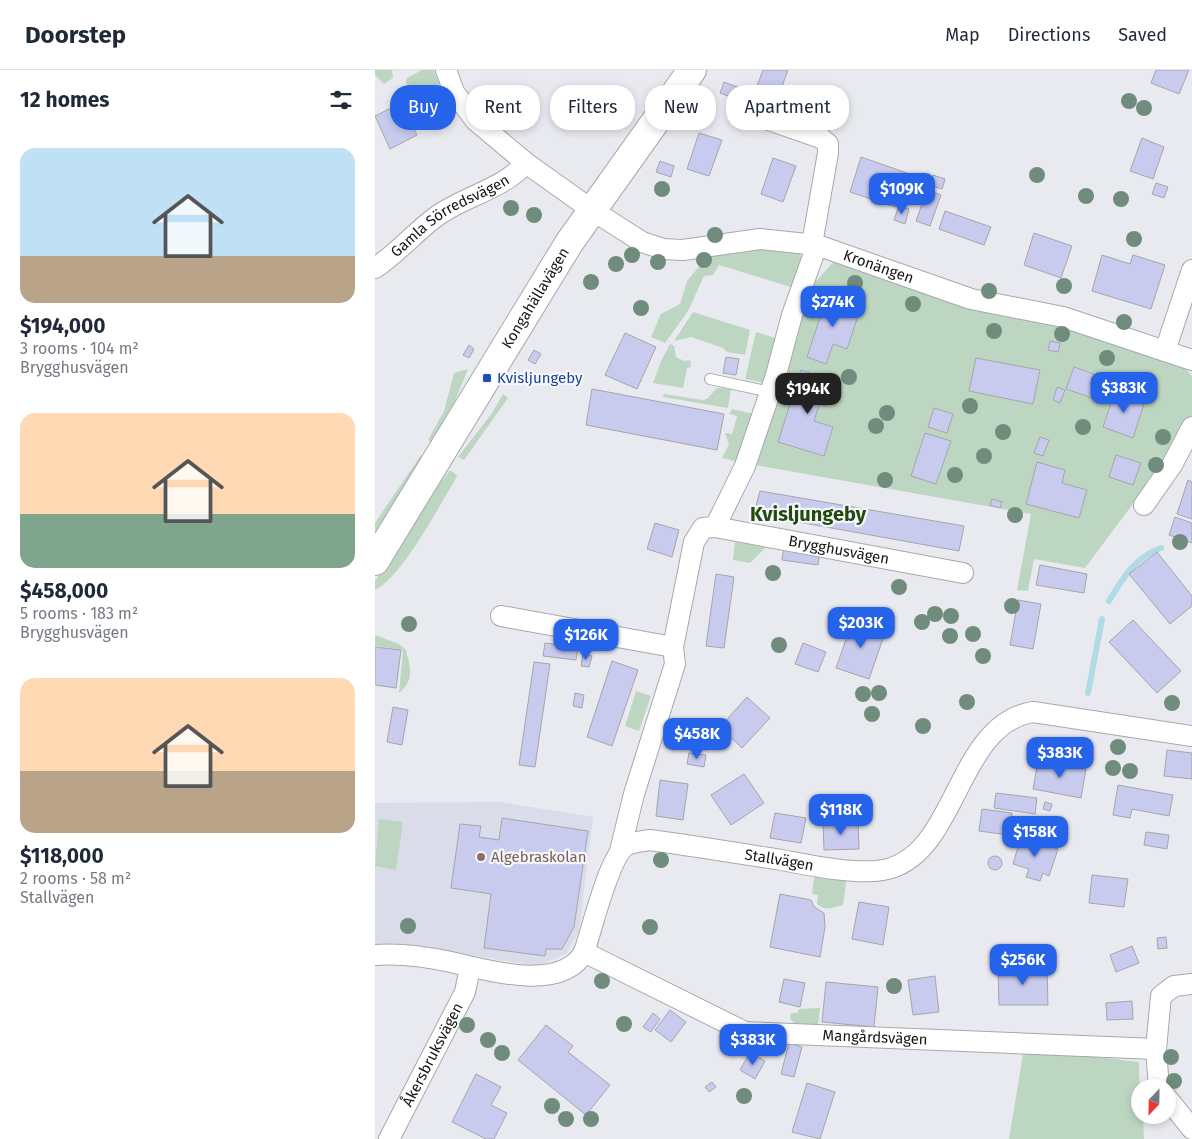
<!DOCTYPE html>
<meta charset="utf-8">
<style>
:root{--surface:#fff;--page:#f6f6f7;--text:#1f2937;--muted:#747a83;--line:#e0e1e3;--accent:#2563eb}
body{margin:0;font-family:"Fira Sans",sans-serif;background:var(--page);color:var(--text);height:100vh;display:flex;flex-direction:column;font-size:19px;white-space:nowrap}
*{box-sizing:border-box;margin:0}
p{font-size:16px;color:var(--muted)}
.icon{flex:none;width:28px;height:28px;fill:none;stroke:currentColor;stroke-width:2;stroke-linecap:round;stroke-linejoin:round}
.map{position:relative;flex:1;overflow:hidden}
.sheet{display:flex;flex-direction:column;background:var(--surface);width:375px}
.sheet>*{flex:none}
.guide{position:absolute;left:15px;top:15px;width:475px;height:45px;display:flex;gap:10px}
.needle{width:32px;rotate:202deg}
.controls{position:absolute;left:756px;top:1009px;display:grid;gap:10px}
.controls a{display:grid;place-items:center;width:45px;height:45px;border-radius:50%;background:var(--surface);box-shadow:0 2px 8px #0003;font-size:25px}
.price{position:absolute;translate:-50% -42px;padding:0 11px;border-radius:10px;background:var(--accent);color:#fff;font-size:16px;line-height:32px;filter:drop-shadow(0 1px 2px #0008)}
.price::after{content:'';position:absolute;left:50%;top:30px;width:15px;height:11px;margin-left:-8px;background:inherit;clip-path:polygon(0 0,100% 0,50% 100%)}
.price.on{background:#222;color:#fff}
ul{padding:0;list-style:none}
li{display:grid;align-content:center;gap:10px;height:265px;padding:0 20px}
li span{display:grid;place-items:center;height:155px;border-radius:15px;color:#555}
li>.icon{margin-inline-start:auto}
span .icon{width:90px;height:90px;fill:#fffc;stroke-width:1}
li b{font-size:21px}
h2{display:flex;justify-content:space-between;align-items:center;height:60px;padding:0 20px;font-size:21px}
.chip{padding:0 18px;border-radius:20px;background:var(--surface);box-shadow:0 2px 8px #0003;font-size:18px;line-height:45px}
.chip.on{background:var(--accent);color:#fff}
header{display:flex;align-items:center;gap:30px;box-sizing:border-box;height:70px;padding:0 25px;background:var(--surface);border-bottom:1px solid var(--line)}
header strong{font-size:24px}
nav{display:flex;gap:28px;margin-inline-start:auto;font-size:18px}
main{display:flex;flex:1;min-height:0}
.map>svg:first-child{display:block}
.built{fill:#dadce9}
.green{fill:#bdd6c1}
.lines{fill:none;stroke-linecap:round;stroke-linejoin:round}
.stream{stroke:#b0dbe6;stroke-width:6}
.building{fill:#c8cbee;stroke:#a5a5ab}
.lane-casing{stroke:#a7a8ad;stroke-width:12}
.street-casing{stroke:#a7a8ad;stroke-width:22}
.secondary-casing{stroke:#a7a8ad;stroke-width:30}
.lane{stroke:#fff;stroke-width:10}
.street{stroke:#fff;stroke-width:20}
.secondary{stroke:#fff;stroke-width:28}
.tree{fill:#708c7c}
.transit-dot{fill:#1a4fb4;stroke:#f6f7fd;stroke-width:2}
.education-dot{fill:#8d6e63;stroke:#f6f7fd;stroke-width:2}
.labels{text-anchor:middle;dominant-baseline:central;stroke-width:4.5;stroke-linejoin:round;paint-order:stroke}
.street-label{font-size:15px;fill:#151517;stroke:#f6f7fd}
.transit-label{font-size:15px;fill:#164399;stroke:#f6f7fd;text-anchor:start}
.education-label{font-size:15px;fill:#785e54;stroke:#f6f7fd;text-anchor:start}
.district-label{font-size:20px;font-weight:bold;fill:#224b0d;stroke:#f6f7fd}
</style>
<header>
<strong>Doorstep</strong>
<nav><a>Map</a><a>Directions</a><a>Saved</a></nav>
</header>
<main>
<section class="sheet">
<h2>12 homes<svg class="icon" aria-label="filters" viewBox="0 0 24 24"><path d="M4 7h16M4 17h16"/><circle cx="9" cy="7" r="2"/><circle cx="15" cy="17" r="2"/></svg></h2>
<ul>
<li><span style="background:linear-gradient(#bfe0f5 70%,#b9a48a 0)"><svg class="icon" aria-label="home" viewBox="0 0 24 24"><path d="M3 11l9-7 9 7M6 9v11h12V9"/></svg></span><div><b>$194,000</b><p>3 rooms · 104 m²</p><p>Brygghusvägen</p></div></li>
<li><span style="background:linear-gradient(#ffd9b3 65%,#7fa58c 0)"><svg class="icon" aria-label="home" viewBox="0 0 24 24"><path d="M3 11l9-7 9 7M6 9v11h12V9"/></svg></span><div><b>$458,000</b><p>5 rooms · 183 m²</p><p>Brygghusvägen</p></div></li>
<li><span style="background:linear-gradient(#ffd9b3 60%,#b9a48a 0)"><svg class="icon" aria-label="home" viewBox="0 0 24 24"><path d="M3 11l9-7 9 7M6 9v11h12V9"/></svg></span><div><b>$118,000</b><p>2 rooms · 58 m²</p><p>Stallvägen</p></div></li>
</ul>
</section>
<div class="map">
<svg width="817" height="1069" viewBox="0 0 817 1069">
<rect width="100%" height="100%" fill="#e9eaf0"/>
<path class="built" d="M 125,732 L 218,747 L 204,862 L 191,884 L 163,896 L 38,876 L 0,874 L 0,733 Z"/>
<path class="green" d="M 0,0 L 17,0 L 18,8 L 9,14 L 0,5 Z
M 47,0 L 59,0 L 69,28 L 51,38 L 41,32 L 31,12 L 32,8 Z
M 389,175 L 424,182 L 428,191 L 419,218 L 344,195 L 338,205 L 329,206 L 313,241 L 290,273 L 276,267 L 286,244 L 305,234 L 312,211 L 331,188 Z
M 459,191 L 686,252 L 804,292 L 817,306 L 817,346 L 784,399 L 710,498 L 659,489 L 653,521 L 642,520 L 656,444 L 380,395 L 436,217 Z
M 318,242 L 375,260 L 370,285 L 352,282 L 348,278 L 316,267 L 299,271 Z
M 381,262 L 403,269 L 390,313 L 370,309 Z
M 295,274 L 299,276 L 301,287 L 309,291 L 315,290 L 316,297 L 312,298 L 308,318 L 278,313 L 286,291 Z
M 93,299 L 73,348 L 58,374 L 53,370 L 69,341 L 79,303 Z
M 342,318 L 356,319 L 353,338 L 288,327 L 289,324 L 328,330 L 332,329 Z
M 128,324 L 133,328 L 89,390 L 83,387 L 117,343 Z
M 357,339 L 379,344 L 363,392 L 347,388 L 354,374 L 350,363 L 357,364 L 362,346 L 354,344 Z
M 46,385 L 48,388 L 0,472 L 0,453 Z
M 75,400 L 82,405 L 80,410 C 63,438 27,507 0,520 L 0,511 L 53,429 Z
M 360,472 L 391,477 L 375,493 L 358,490 Z
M 0,565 L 24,574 L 31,580 C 35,597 40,610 24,623 L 28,580 L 0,576 Z
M 261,621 L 276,626 L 264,661 L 250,656 Z
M 4,749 L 28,752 L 21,800 L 0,796 Z
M 445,802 L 472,805 L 468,835 C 458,837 450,842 442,834 L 443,825 L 437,824 L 439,808 Z
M 445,938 L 443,956 L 422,955 L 415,949 L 416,943 L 422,943 L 424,939 Z
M 649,978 L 764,992 L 765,1045 L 768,1045 L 769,1069 L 634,1069 Z"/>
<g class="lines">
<path class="stream" d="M 734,531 C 748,508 760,487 786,478
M 713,623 L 727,549"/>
</g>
<path class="building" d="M 388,0 L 413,0 L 401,33 L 379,24 Z
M 781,0 L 814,0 L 804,24 L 776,13 Z
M 349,12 L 365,18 L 361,29 L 345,23 Z
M 26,33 L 42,65 L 15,79 L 0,46 Z
M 324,63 L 347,70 L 334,106 L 312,99 Z
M 767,68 L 789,77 L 778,109 L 755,101 Z
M 486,87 L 532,103 L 520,137 L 475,122 Z
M 398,88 L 421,96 L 408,132 L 386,124 Z
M 285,91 L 299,96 L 296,107 L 281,102 Z
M 558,105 L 570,109 L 567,119 L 554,115 Z
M 781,113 L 793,117 L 789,128 L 777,124 Z
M 552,120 L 566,125 L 555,156 L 541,151 Z
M 524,136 L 534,139 L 530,154 L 519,150 Z
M 570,141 L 616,157 L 609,175 L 564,159 Z
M 659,163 L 697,176 L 686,208 L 649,195 Z
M 727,185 L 755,194 L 758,185 L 790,195 L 776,239 L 717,221 Z
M 452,226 L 486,237 L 472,279 L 458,274 L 451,294 L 432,287 Z
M 250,263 L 281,277 L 262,319 L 230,305 Z
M 675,271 L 685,273 L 683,282 L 673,280 Z
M 94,275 L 99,279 L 94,288 L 88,285 Z
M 159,280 L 166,284 L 160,294 L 153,290 Z
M 351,287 L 364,289 L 361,305 L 348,303 Z
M 601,288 L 665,300 L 658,334 L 594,321 Z
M 699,297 L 724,306 L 717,328 L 691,319 Z
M 426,300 L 459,311 L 451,336 L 444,334 L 439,351 L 458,357 L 449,386 L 403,372 Z
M 682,317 L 690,320 L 685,333 L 678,330 Z
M 217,319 L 349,344 L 342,380 L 211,355 Z
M 740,321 L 770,331 L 758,368 L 728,357 Z
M 559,338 L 578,344 L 572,363 L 553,357 Z
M 550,363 L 576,371 L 561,414 L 536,406 Z
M 665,367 L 674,370 L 668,386 L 659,383 Z
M 741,385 L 766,393 L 758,415 L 734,407 Z
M 662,392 L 690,400 L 687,413 L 712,420 L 704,448 L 651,434 Z
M 813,410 L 817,412 L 817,449 L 802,444 Z
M 385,421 L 589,456 L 584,481 L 379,444 Z
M 617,429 L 627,432 L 625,438 L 615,435 Z
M 800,447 L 817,453 L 817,473 L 794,465 Z
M 280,453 L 304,460 L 297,487 L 272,479 Z
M 409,477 L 445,482 L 443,495 L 407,490 Z
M 782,482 L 817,526 L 817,536 L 795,554 L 754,504 Z
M 665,495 L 712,504 L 709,523 L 661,515 Z
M 341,504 L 359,507 L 349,578 L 331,576 Z
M 643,530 L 666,534 L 658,579 L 635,575 Z
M 478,549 L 511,560 L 494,609 L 461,598 Z
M 758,550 L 806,601 L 782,623 L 734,572 Z
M 170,573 L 203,577 L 201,590 L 168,586 Z
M 428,573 L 451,582 L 443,602 L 420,594 Z
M 0,577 L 26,580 L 21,618 L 0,615 Z
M 208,584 L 217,586 L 214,597 L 206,596 Z
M 237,591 L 263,600 L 237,676 L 212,667 Z
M 159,592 L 175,594 L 160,697 L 144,695 Z
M 200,623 L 209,625 L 207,638 L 198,636 Z
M 372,627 L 395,648 L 367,678 L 345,657 Z
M 18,637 L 33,640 L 27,675 L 12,672 Z
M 316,663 L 335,667 L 333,680 L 313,677 Z
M 792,680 L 817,683 L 817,709 L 789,706 Z
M 314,683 L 331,685 L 329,697 L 312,694 Z
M 707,688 L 715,690 L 714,697 L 705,695 Z
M 663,691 L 711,699 L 706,728 L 658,719 Z
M 369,704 L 389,733 L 356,755 L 336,725 Z
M 285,710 L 313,714 L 308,750 L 281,746 Z
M 743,715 L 798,725 L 794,746 L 757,739 L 755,748 L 738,745 Z
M 621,723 L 662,728 L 660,744 L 619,738 Z
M 670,732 L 677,734 L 675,741 L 668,739 Z
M 607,739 L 637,743 L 634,765 L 604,761 Z
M 400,743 L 431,748 L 426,773 L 395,768 Z
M 127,748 L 213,761 L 199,857 L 187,879 L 171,879 L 170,886 L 109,878 L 116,824 L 76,818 L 85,754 L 106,756 L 104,767 L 124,770 Z
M 483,751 L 484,779 L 449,780 L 448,753 Z
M 771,762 L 794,765 L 792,779 L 769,775 Z
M 646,767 L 683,779 L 674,806 L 668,803 L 665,811 L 651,807 L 654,799 L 638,794 Z
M613 793a7 7 0 1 1 14 0a7 7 0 1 1-14 0Z
M 717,805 L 753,809 L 749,837 L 714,833 Z
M 405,824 L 436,830 L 439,837 L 449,843 L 450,857 L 445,887 L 395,877 Z
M 484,832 L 514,837 L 508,875 L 477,869 Z
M 791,867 L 792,878 L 783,879 L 782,868 Z
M 757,876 L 764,893 L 741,902 L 735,885 Z
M 623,897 L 672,897 L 673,935 L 624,935 Z
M 560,906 L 564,942 L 538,945 L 533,910 Z
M 409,909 L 430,913 L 425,937 L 404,932 Z
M 451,912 L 503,917 L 499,957 L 447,952 Z
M 757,931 L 758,949 L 732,950 L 731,933 Z
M 295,940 L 311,952 L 296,972 L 280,960 Z
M 278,943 L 285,949 L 276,962 L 268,957 Z
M 171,955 L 198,976 L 193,982 L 235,1015 L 211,1045 L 143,990 Z
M 414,973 L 427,977 L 419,1007 L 406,1004 Z
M 375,982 L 390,991 L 380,1009 L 365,1000 Z
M 101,1004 L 126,1017 L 116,1035 L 132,1043 L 119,1069 L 111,1069 L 77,1052 Z
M 337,1012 L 341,1017 L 334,1022 L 330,1017 Z
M 432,1013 L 460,1022 L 445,1069 L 417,1062 Z"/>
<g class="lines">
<g class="lane-casing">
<path id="lane" d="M 335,309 L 395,322"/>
</g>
<g class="street-casing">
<g id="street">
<path id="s1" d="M 71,0 L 79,22 L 100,50 L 151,93 L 217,140 L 267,172 L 288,179 L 308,180 L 385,169 L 442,175 L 596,229 L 688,247 L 817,290"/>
<path d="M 368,41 L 446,68 L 453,74 L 453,83 L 437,174"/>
<path id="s2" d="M 0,198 C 23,183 40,162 62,146 C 90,126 128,119 151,93"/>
<path d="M 790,281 L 817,200"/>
<path d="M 769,435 L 797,395 L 817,357"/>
<path id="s3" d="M 340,457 L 588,503"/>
<path d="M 126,546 L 298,577"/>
<path d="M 245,781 L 259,724 L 300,594 L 298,577 L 319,472 L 328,458 L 340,457 L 370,396 L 401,305 L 417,245 L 442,175"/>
<path id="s4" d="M 209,882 L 370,962 L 781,979 L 786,926 L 799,916 L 817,914"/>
<path id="s5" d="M 0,885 C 24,883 53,887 76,892 C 111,900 187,923 209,882 C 217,860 234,785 252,775 C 259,772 267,771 275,770 C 319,776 362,783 406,790 C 434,795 480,805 508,800 C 583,787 580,654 658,642 L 817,666"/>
<path d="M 781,979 L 784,1018"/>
<path d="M 792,1028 L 817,1059"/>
<path id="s6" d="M 14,1069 L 90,922 L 95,898"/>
</g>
</g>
<g class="secondary-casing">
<g id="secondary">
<path id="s7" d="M 0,491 L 194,173 L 317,0"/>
</g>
</g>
<use href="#lane" class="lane"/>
<use href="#street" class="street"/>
<use href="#secondary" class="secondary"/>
</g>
<g class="tree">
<circle cx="754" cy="31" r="8"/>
<circle cx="769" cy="38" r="8"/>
<circle cx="662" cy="105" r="8"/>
<circle cx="287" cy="119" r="8"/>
<circle cx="711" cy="126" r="8"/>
<circle cx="746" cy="129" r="8"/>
<circle cx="136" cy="138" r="8"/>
<circle cx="159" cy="145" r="8"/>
<circle cx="340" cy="165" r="8"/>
<circle cx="759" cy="169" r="8"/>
<circle cx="257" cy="185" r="8"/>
<circle cx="329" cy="190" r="8"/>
<circle cx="283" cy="192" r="8"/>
<circle cx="241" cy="194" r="8"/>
<circle cx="216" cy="212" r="8"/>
<circle cx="480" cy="213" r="8"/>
<circle cx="689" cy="216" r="8"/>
<circle cx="614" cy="221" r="8"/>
<circle cx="538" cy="234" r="8"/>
<circle cx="266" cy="238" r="8"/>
<circle cx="749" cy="252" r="8"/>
<circle cx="619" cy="261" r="8"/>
<circle cx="687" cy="264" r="8"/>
<circle cx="732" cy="288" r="8"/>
<circle cx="474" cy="307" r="8"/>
<circle cx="595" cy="336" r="8"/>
<circle cx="512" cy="343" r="8"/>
<circle cx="501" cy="356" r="8"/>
<circle cx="708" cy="357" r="8"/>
<circle cx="628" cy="362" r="8"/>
<circle cx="788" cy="367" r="8"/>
<circle cx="609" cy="386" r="8"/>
<circle cx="781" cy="395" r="8"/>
<circle cx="580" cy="405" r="8"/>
<circle cx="510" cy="410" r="8"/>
<circle cx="640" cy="445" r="8"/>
<circle cx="805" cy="472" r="8"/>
<circle cx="398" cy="503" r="8"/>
<circle cx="524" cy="517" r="8"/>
<circle cx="637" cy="536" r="8"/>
<circle cx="560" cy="544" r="8"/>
<circle cx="576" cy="546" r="8"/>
<circle cx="547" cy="552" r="8"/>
<circle cx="34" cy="554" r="8"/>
<circle cx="598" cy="564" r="8"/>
<circle cx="575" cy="566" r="8"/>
<circle cx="404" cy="575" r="8"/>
<circle cx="608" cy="586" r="8"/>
<circle cx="504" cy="623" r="8"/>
<circle cx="488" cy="624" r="8"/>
<circle cx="592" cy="632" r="8"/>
<circle cx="797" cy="633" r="8"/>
<circle cx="497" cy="644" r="8"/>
<circle cx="548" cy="656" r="8"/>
<circle cx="743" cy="677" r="8"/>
<circle cx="738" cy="698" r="8"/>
<circle cx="755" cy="701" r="8"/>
<circle cx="286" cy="790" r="8"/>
<circle cx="33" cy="856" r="8"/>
<circle cx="275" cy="857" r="8"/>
<circle cx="227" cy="911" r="8"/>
<circle cx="519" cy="916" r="8"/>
<circle cx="249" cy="954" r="8"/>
<circle cx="92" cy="955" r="8"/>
<circle cx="113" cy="970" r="8"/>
<circle cx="127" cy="983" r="8"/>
<circle cx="796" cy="987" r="8"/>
<circle cx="799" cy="1011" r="8"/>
<circle cx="369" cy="1026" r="8"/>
<circle cx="177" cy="1036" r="8"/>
<circle cx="191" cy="1049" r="8"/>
<circle cx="216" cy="1049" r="8"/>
</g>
<rect class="transit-dot" x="107" y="303" width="10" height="10" rx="2.5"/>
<circle class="education-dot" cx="106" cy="787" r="5"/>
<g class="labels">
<g class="street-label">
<text stroke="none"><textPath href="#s2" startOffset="92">Gamla Sörredsvägen</textPath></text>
<text stroke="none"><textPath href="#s1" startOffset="508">Kronängen</textPath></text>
<text stroke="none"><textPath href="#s7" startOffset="308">Kongahällavägen</textPath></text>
<text stroke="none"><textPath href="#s3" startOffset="126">Brygghusvägen</textPath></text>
<text stroke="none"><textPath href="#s5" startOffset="490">Stallvägen</textPath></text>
<text stroke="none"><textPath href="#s4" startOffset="310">Mangårdsvägen</textPath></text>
<text stroke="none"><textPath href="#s6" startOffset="95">Åkersbruksvägen</textPath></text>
</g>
<g class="transit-label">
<text x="122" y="308">Kvisljungeby</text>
</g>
<g class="education-label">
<text x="116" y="787">Algebraskolan</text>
</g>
<g class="district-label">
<text x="433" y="444">Kvisljungeby</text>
</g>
</g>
</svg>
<div class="controls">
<a><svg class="needle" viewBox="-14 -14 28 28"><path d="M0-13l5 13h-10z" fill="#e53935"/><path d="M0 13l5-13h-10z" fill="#747a83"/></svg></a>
</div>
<b class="price" style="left:527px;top:145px">$109K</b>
<b class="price" style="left:458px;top:258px">$274K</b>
<b class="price" style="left:749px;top:344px">$383K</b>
<b class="price on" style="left:433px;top:345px">$194K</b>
<b class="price" style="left:486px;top:579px">$203K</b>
<b class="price" style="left:211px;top:591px">$126K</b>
<b class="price" style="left:322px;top:690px">$458K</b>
<b class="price" style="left:685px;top:709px">$383K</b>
<b class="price" style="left:466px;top:766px">$118K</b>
<b class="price" style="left:660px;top:788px">$158K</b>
<b class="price" style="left:648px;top:916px">$256K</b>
<b class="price" style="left:378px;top:996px">$383K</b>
<div class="guide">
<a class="chip on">Buy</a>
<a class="chip">Rent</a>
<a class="chip">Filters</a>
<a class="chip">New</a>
<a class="chip">Apartment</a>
</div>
</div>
</main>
